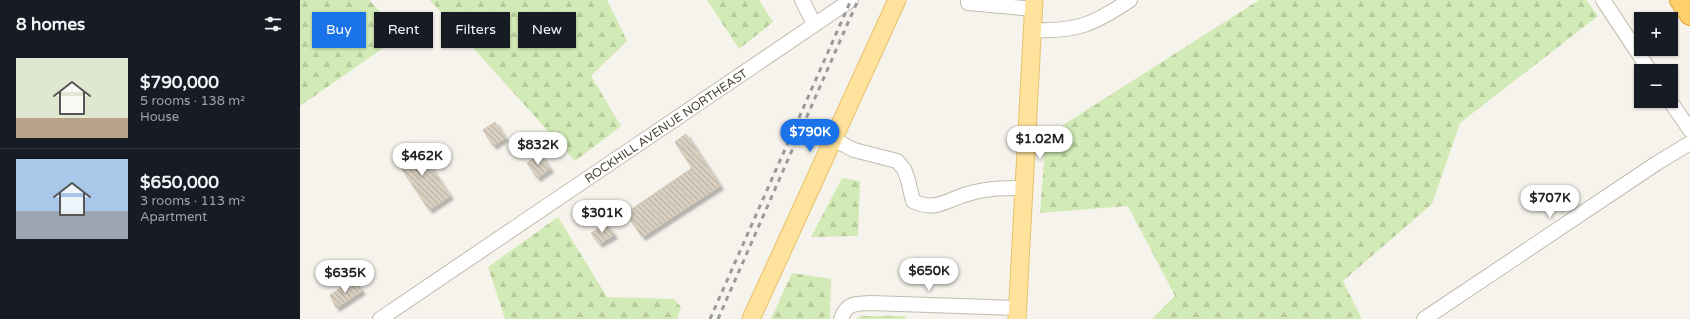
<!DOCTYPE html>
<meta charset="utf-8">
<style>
:root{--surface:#171b24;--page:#20242c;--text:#f1f3f6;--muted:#9ea1a6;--line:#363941;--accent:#1a73e8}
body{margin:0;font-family:"Varela Round",sans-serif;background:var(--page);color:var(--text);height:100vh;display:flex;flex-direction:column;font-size:15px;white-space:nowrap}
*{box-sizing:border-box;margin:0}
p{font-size:13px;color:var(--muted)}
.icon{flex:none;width:22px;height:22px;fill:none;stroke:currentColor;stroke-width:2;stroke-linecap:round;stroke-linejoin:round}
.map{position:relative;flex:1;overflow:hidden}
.side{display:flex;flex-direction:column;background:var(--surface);width:300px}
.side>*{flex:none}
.hud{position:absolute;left:12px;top:12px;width:380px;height:36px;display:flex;gap:8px}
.tools{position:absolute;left:1334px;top:12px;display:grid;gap:8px}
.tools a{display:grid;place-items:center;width:44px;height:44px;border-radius:0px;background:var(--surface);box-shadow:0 1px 3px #0004;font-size:20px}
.price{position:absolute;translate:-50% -34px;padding:0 9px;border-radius:14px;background:#fff;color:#222;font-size:13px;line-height:26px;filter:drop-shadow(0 1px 2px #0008)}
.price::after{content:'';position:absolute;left:50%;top:24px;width:12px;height:9px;margin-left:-6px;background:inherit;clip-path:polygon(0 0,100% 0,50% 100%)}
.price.active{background:var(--accent);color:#fff}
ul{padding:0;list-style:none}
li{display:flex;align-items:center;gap:12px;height:100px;padding:0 16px}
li+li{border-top:1px solid var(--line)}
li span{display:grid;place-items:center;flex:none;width:112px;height:80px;border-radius:0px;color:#555}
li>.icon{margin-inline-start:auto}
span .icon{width:48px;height:48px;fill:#fffc;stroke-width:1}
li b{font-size:17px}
h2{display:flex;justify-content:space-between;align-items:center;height:48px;padding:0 16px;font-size:17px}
.pill{padding:0 14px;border-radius:0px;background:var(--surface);box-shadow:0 1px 3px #0004;font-size:14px;line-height:36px}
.pill.active{background:var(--accent);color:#fff}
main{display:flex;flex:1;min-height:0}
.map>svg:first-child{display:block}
.forest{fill:url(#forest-firs)}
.building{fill:url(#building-back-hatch);stroke:#d3c7b4;filter:url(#shadow)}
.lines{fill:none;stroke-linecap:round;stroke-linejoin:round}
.minor-casing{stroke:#c2bbae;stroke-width:16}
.major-casing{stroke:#e6c16a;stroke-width:19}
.highway-casing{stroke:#e0a43c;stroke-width:22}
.minor{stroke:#fff;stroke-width:14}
.major{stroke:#ffe39c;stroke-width:17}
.highway{stroke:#ffcf6e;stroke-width:20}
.rail{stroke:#9a9a9a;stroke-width:3;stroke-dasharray:5 5;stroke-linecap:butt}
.labels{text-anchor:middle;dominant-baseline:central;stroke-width:3;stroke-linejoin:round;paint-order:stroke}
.street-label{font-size:12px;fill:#4b4439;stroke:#fff}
</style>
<main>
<section class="side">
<h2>8 homes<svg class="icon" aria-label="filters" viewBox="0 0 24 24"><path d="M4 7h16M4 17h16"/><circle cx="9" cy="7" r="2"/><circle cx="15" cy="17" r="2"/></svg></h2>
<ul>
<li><span style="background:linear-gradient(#dfe7d0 75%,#b9a48a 0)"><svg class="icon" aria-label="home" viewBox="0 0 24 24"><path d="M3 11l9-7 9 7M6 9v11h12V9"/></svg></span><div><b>$790,000</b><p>5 rooms · 138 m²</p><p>House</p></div></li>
<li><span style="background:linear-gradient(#a9c7e8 65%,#9aa5b1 0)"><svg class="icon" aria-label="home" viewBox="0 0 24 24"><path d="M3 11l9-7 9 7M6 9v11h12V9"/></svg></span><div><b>$650,000</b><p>3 rooms · 113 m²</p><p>Apartment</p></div></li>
</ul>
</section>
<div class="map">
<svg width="1390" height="319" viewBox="0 0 1390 319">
<defs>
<pattern id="forest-firs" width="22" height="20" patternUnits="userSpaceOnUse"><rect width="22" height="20" fill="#d2eab5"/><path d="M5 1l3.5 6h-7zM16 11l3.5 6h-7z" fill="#b6ca9c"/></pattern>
<pattern id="building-back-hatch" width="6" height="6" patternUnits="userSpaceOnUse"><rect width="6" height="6" fill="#d8cfc1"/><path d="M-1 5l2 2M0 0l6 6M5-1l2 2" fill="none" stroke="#b1aa9e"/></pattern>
<filter id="shadow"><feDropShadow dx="3.5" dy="3.5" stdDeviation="1" flood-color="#0004"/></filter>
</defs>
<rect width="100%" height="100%" fill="#f6f3ec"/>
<path class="forest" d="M 0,0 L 69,0 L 102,35 L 0,106 Z
M 130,0 L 307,0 L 327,41 L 291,76 L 321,126 L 275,161 Z
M 407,0 L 459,0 L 473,22 L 439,49 Z
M 959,0 L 1286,0 L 1298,16 L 1160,123 L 1132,204 L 1043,281 L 1062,319 L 852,319 L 875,296 L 828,206 L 740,213 L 746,136 Z
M 542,178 L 560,181 L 558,236 L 511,237 Z
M 258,217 L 307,297 L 374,299 L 381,307 L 377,319 L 205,319 L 188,267 Z
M 492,273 L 531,279 L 530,319 L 471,319 Z
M 561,316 L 606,316 L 605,319 L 556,319 Z"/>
<path class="building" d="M 195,122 L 205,138 L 193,146 L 183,130 Z
M 386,134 L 420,186 L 342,237 L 326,213 L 392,168 L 375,142 Z
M 114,143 L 150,196 L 129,210 L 94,157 Z
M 240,154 L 250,169 L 237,178 L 227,163 Z
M 306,224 L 314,235 L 299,244 L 291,233 Z
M 53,280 L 62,291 L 36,308 L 30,295 Z"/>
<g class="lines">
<g class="minor-casing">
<path id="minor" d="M 502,0 L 514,24
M 668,0 L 668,3 L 734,9
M 1303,0 L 1350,71
M 733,30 C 777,32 794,24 830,0
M 1370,101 L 1390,130
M 533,139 L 554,150 L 597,161 L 604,169 L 608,180 L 613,201 C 636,213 649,198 671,193 C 688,188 706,188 723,188
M 80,319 L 551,0
M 541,319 C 547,302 556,304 571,303 L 717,308
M 1124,319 L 1357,163 L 1390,143"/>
</g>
<g class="major-casing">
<path id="major" d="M 451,319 L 597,0
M 717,319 L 734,0"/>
</g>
<g class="highway-casing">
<path id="highway" d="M 1380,0 L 1390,15"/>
</g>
<use href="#minor" class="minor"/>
<use href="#major" class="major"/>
<use href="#highway" class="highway"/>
<path class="rail" d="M 410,319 L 551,0
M 418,319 L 558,0"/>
</g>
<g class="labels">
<g class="street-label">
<text transform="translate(366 126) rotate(-34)">ROCKHILL AVENUE NORTHEAST</text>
</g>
</g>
</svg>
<div class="tools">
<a>+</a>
<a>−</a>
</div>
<b class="price active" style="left:510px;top:153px">$790K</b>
<b class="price" style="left:740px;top:160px">$1.02M</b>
<b class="price" style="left:238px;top:166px">$832K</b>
<b class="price" style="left:122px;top:177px">$462K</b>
<b class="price" style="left:1250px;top:219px">$707K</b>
<b class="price" style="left:302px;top:234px">$301K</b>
<b class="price" style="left:629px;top:292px">$650K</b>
<b class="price" style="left:45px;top:294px">$635K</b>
<div class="hud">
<a class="pill active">Buy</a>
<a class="pill">Rent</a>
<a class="pill">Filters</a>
<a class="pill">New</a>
</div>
</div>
</main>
